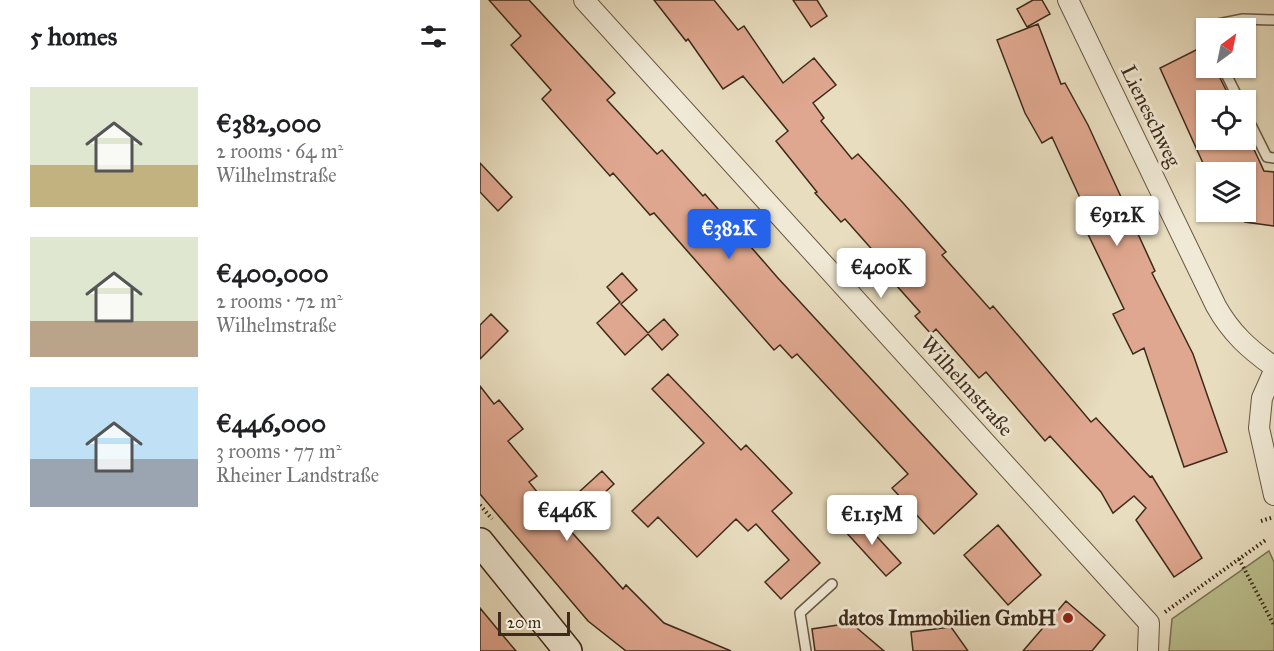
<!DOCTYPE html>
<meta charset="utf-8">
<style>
:root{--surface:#fff;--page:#f2f2f2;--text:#202124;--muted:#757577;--accent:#2563eb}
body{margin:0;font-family:"IM FELL Great Primer",serif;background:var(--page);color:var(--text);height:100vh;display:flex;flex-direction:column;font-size:22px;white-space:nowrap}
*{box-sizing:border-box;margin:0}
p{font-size:20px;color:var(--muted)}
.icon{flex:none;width:33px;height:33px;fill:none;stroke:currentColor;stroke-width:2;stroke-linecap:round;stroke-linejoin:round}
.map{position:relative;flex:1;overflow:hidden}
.details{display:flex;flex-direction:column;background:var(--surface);width:480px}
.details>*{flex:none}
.needle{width:39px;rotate:33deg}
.fabs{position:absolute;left:716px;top:18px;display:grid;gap:12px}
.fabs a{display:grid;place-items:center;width:60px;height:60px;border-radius:0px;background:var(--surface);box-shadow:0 2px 4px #0004;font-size:30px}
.scale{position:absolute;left:18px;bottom:15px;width:72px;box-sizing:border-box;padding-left:6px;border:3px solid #3e2a1a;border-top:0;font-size:16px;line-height:21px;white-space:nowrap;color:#3e2a1a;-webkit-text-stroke:4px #f0e9d5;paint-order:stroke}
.price{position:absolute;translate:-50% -51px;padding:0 14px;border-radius:6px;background:#fff;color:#222;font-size:20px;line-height:39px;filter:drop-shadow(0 2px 3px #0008)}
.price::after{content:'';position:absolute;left:50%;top:36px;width:18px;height:14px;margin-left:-9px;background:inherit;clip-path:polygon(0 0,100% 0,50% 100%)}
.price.on{background:var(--accent);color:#fff}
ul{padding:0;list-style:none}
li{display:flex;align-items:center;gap:18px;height:150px;padding:0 30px}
li span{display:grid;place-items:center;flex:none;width:168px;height:120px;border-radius:0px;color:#555}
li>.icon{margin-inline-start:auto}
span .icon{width:72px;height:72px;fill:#fffc;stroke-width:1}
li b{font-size:26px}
h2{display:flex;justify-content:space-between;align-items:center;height:72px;padding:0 30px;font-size:26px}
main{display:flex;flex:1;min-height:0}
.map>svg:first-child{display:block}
.green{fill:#bbbf8e;stroke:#7c7454;stroke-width:1.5}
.building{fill:#dfa78f;stroke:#3e2a1a;stroke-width:1.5}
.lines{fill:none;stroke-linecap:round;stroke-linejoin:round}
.lane-casing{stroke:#685743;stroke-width:12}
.street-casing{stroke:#685743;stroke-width:22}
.secondary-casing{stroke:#3e2a1a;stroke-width:30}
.path{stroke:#3e2a1a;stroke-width:4;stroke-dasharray:1.5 3;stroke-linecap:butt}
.lane{stroke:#f0e9d5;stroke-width:9}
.street{stroke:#f0e9d5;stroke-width:20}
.secondary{stroke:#f0e9d5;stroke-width:27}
.poi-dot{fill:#8f2418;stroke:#f0e9d5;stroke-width:2}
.labels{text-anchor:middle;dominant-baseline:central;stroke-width:6;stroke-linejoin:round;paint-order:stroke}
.street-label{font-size:21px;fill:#3e2a1a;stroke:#f0e9d5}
.poi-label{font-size:21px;font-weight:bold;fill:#3e2a1a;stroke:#f0e9d5;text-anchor:end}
</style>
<main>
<section class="details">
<h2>5 homes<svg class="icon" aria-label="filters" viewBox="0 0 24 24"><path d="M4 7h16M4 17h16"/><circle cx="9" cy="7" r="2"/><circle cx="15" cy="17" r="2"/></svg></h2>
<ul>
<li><span style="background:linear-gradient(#dfe7d0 65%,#c2b280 0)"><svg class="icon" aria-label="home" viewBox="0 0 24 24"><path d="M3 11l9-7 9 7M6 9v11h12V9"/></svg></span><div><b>€382,000</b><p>2 rooms · 64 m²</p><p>Wilhelmstraße</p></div></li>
<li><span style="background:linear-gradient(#dfe7d0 70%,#b9a48a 0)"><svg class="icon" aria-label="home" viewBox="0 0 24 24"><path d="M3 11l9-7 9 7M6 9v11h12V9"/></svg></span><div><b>€400,000</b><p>2 rooms · 72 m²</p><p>Wilhelmstraße</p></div></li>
<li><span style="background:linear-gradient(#bfe0f5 60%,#9aa5b1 0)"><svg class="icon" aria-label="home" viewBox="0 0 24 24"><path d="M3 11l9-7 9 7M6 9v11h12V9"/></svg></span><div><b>€446,000</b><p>3 rooms · 77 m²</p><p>Rheiner Landstraße</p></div></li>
</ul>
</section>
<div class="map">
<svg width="794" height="651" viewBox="0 0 794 651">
<rect width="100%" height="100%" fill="#e8ddbf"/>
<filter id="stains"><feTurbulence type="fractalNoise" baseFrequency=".00333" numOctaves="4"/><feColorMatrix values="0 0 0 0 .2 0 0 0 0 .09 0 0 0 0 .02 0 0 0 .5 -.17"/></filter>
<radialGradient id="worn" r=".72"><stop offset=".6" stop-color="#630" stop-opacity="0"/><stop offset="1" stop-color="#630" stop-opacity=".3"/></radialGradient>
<path class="green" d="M 789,551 L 794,562 L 794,651 L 689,651 L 692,619 Z"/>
<path class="building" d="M 9,0 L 49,0 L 135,93 L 127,100 L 177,154 L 182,150 L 223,196 L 225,194 L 297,277 L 497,494 L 454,534 L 412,488 L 428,474 L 317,354 L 312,358 L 300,345 L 294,350 L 174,213 L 170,215 L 133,173 L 130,176 L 62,99 L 71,90 L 31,45 L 41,36 Z
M 174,0 L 234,0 L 258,30 L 264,26 L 303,83 L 334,58 L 356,85 L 333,103 L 344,118 L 341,121 L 372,159 L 378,154 L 424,204 L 466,252 L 462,255 L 510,309 L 513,306 L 542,340 L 611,422 L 616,418 L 670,477 L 672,476 L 722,558 L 694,577 L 656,520 L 666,508 L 654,496 L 633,513 L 621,492 L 570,436 L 565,441 L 506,372 L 499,378 L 456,329 L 451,334 L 435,316 L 440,312 L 416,285 L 420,281 L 365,219 L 361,222 L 335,193 L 337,192 L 296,141 L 308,131 L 263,76 L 243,89 L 208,39 L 206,41 Z
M 313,0 L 337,0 L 347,16 L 331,27 Z
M 553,0 L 562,0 L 570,14 L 547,27 L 537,9 Z
M 558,24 L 581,84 L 585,83 L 608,125 L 675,271 L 672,273 L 713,354 L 747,452 L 704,467 L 664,348 L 653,354 L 633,314 L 644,309 L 605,228 L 612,224 L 572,137 L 562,143 L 545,113 L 517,40 Z
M 726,45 L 726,68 L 735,68 L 751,100 L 726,100 L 726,140 L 765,140 L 765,130 L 784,171 L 794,172 L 794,226 L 765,222 L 765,172 L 727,172 L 680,68 Z
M 0,163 L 32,197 L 18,211 L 0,192 Z
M 142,273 L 157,290 L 141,304 L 168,333 L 184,319 L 198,335 L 182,350 L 168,334 L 145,355 L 117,323 L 140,302 L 127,287 Z
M 11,314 L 28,331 L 0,359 L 0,325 Z
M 188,374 L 261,450 L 266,445 L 312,493 L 292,511 L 340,563 L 301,599 L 285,582 L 309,560 L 276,524 L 268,531 L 256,519 L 217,557 L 178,517 L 168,527 L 152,511 L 224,443 L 172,389 Z
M 0,386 L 14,404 L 19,400 L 43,429 L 28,441 L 57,476 L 49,482 L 75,514 L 122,471 L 134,484 L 87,527 L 143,589 L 146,585 L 184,623 L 251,651 L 146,651 L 108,621 L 0,494 Z
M 379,517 L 421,563 L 406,576 L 364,530 Z
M 518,525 L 561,575 L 528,605 L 484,555 Z
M 586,601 L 625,635 L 612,651 L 543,651 Z
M 0,608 L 19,631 L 36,651 L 0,651 Z
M 371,623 L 404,651 L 335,651 L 332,629 Z
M 471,627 L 488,651 L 433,651 L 431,632 Z"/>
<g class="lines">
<g class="lane-casing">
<path id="lane" d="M 726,34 L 723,27 L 763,19 L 794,20
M 743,68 L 759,100
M 765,113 L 787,157 L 794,158
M 326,651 L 320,613 L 352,584"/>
</g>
<g class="street-casing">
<path id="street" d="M 104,0 L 669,623 L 668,651
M 588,0 L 736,306 C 751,333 769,349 794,367
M 794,371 L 782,398 L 779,428 L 794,495"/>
</g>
<g class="secondary-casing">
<path id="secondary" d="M 0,542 L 88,651"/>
</g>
<path class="path" d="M 0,505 L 12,519
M 781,521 L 794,517
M 759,559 L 794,625
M 685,612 L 787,539"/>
<use href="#lane" class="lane"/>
<use href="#street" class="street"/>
<use href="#secondary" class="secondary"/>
</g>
<circle class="poi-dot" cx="588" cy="618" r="6"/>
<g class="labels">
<g class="street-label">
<text transform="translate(671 116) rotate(64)">Lieneschweg</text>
<text transform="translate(487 386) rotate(48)">Wilhelmstraße</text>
</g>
<g class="poi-label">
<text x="576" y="618">datos Immobilien GmbH</text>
</g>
</g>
<rect width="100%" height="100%" filter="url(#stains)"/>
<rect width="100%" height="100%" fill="url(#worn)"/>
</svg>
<div class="fabs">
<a><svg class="needle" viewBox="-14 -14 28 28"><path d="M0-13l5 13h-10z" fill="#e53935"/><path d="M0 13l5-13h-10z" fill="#757577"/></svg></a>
<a><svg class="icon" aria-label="locate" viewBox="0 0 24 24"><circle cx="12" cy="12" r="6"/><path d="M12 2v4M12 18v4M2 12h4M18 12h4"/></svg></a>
<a><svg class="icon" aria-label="layers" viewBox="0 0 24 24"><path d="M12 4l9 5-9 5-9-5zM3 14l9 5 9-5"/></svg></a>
</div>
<div class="scale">20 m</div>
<b class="price" style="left:637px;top:247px">€912K</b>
<b class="price on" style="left:249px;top:260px">€382K</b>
<b class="price" style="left:401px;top:299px">€400K</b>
<b class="price" style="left:87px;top:542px">€446K</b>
<b class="price" style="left:392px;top:546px">€1.15M</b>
</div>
</main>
